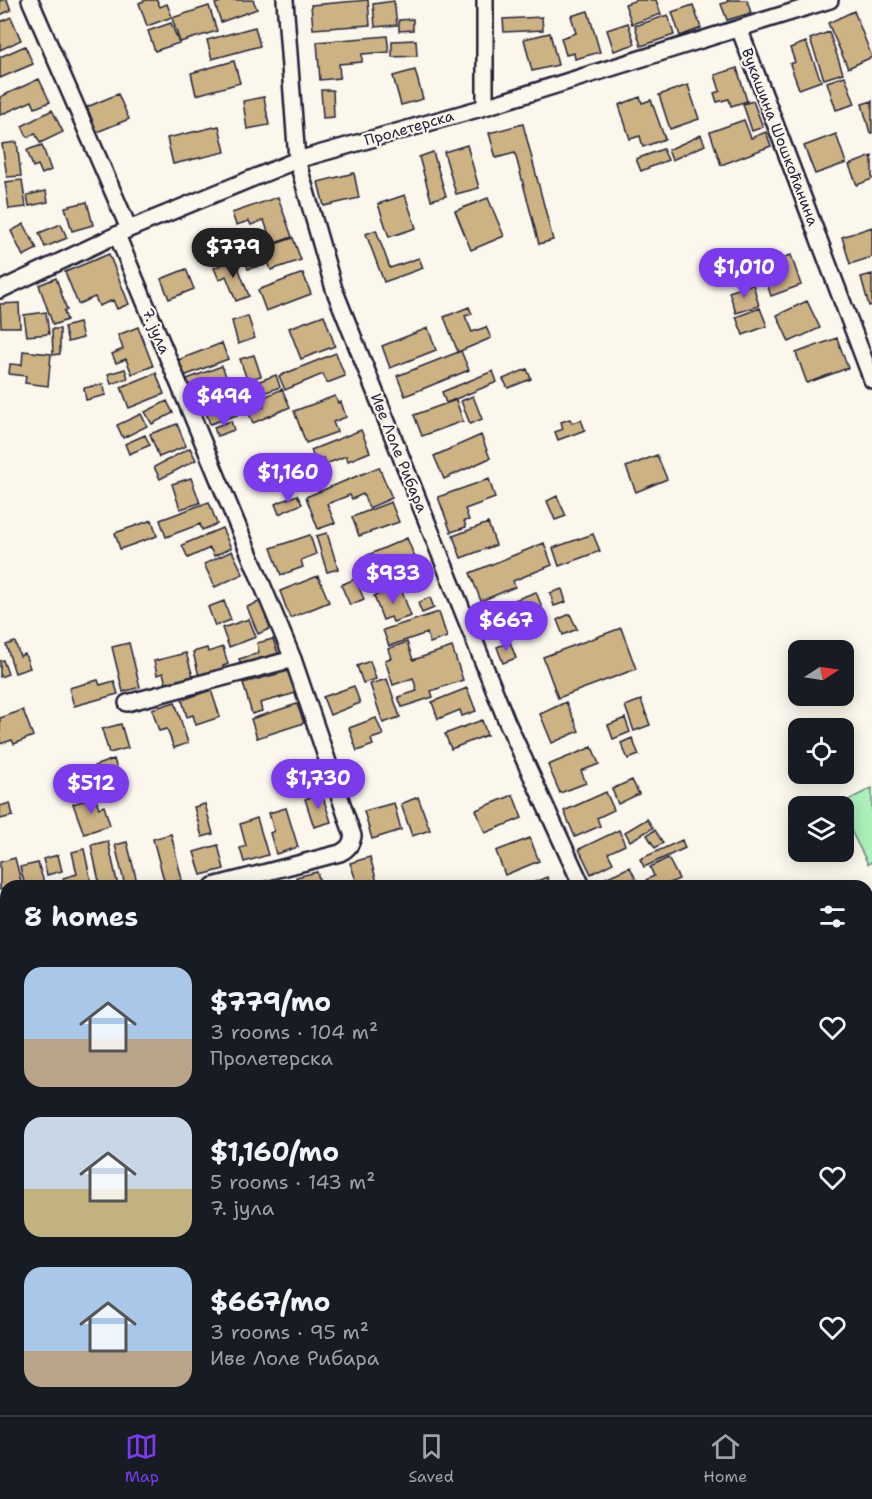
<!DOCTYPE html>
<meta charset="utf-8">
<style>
:root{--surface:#171b24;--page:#20242c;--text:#f1f3f6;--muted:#9ea1a6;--line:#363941;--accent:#7c3aed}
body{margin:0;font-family:"Shantell Sans",sans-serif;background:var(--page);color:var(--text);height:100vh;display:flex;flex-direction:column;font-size:22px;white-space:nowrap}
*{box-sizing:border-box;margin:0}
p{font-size:20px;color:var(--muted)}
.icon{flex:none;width:33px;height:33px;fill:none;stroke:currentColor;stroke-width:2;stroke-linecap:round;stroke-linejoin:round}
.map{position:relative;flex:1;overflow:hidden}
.side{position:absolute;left:0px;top:880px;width:873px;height:536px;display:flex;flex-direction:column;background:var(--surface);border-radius:18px 18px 0 0;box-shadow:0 3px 15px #0003}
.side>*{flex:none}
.needle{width:39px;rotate:78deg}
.fabs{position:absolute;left:788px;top:640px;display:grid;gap:12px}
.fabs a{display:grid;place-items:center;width:66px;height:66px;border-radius:12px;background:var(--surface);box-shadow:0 3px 15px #0003;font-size:30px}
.price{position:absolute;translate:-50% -51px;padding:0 14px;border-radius:21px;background:var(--accent);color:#fff;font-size:20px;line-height:39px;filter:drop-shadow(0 2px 3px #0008)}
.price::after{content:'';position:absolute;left:50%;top:36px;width:18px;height:14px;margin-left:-9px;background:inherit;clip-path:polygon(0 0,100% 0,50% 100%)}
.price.active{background:#222;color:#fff}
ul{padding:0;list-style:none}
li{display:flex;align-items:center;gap:18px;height:150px;padding:0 24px}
li span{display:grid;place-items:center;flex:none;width:168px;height:120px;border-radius:18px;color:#555}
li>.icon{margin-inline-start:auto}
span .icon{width:72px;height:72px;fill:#fffc;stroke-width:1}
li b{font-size:26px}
h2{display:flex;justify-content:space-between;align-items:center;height:72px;padding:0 24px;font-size:26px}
.dock{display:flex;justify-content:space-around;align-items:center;height:84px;border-top:2px solid var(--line);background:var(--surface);font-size:16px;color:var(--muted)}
.dock a{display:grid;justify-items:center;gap:3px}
.dock .active{color:var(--accent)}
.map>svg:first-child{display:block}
.built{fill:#ede2cc}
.green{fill:#abefb9;stroke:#66887a;stroke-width:1.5}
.building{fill:#cdb283;stroke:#22223b;stroke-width:1.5}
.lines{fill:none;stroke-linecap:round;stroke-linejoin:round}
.street-casing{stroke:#22223b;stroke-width:20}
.street{stroke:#fbf7ec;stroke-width:15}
.labels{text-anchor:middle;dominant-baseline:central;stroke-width:4.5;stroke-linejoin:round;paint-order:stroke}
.street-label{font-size:15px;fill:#22223b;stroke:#fbf7ec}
</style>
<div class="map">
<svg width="872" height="1415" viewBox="0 0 872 1415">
<rect width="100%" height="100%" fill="#fbf7ec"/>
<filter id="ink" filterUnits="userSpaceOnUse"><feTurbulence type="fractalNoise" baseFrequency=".0167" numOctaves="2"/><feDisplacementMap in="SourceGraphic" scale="12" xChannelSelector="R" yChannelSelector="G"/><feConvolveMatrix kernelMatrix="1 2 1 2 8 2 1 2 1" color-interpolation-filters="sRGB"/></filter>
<g filter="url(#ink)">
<path class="built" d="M 0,1207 L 6,1207 L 6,1410 L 796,1410 L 797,1415 L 0,1415 Z"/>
<path class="green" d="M 872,788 L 872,862 L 868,864 L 843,815 L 843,807 L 839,807 L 838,805 Z"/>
<path class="building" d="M 0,0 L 7,0 L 11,10 L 0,15 Z
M 146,0 L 157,0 L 160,7 L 167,4 L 172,17 L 147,26 L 139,3 Z
M 226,0 L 253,0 L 257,9 L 221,22 L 215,4 Z
M 368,0 L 370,25 L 313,29 L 311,5 Z
M 637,0 L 656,0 L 661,14 L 632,24 L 625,4 Z
M 727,0 L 747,0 L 751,13 L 727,20 L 721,4 L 728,2 Z
M 394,1 L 397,25 L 375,27 L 373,4 Z
M 693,5 L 701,28 L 680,36 L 672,12 Z
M 209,6 L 217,31 L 180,42 L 172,18 Z
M 588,11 L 600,52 L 575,59 L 574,53 L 566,55 L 561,38 L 576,33 L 571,16 Z
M 854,11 L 872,57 L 848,68 L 828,23 Z
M 668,15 L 674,35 L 641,46 L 635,26 Z
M 11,17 L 21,40 L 0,50 L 0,22 Z
M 542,17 L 543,30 L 504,32 L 503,19 Z
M 413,19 L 413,30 L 399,31 L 399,20 Z
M 171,23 L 179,43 L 155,51 L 148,31 Z
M 628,23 L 635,44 L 614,51 L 607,30 Z
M 255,27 L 260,46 L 212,59 L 207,40 Z
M 829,32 L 843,73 L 824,79 L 810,39 Z
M 550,33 L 558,65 L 532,71 L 524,39 Z
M 387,36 L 389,52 L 362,54 L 362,62 L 339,64 L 340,78 L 320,80 L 317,42 Z
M 416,40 L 417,56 L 392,57 L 392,41 Z
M 806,42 L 821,81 L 799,89 L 790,64 L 795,62 L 790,48 Z
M 25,46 L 33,64 L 0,78 L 0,57 Z
M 234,61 L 240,83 L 196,95 L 191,73 Z
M 737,68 L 747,101 L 731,106 L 729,99 L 717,102 L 714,93 L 720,91 L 715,75 Z
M 415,70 L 423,99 L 401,105 L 393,76 Z
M 845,76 L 855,104 L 836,110 L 827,82 Z
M 39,79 L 50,102 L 35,108 L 32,101 L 0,115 L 0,97 Z
M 688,85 L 699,119 L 670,129 L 659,95 Z
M 321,90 L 333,90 L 334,117 L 323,118 Z
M 118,94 L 129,119 L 97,132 L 87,107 Z
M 264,97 L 269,125 L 247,129 L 243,101 Z
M 640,97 L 642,103 L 651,100 L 665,139 L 643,147 L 640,136 L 630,139 L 619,105 Z
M 753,101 L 763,127 L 752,131 L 743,104 Z
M 872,101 L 872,133 L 870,133 L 862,104 Z
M 52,110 L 63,132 L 40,143 L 35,133 L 27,137 L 22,126 Z
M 744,120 L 751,138 L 766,132 L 771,146 L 721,165 L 710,132 Z
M 523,124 L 553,240 L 539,244 L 515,153 L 496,158 L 489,133 Z
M 219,126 L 225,152 L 173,164 L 167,138 Z
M 836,134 L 846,163 L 815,174 L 804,146 Z
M 701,135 L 705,145 L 672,160 L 668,150 Z
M 17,142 L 21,176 L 7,177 L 2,144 Z
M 42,145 L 51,170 L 42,174 L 38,165 L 33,167 L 27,150 Z
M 467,145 L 479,188 L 456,194 L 444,152 Z
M 663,149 L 668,160 L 641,171 L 636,159 Z
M 433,152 L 446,196 L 431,200 L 419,157 Z
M 872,156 L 872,179 L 857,185 L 849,165 Z
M 354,173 L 359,198 L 324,206 L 318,182 Z
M 22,180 L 26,207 L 9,209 L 5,182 Z
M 46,191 L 48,202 L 29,206 L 27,195 Z
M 405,195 L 416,228 L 389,237 L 378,204 Z
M 278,197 L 292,237 L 272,244 L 264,220 L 251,225 L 249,221 L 236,225 L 232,213 Z
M 488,198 L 504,236 L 471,250 L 455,211 Z
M 87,202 L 93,225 L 72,231 L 65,207 Z
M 24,224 L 37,249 L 23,256 L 11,231 Z
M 61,224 L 67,238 L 45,247 L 39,233 Z
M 872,227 L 872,257 L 850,264 L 842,237 Z
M 376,230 L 390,268 L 419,258 L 423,268 L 384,282 L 366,234 Z
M 242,235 L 246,245 L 230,252 L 226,242 Z
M 293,238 L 301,260 L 271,270 L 263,248 Z
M 258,249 L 263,265 L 248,269 L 243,253 Z
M 109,254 L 129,304 L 117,309 L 113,300 L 99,306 L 95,297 L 78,304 L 65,272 Z
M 791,255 L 801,285 L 771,296 L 761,265 Z
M 235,259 L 249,296 L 236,301 L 226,276 L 219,280 L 214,268 Z
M 186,269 L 194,289 L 169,299 L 161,279 Z
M 303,273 L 311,294 L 266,311 L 258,290 Z
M 872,274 L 872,305 L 869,306 L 861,277 Z
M 56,278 L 67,310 L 64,311 L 67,320 L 53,325 L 39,285 Z
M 753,284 L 759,306 L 736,313 L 729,292 Z
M 807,301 L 820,328 L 789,342 L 777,315 Z
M 19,303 L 20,327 L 1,327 L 0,304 Z
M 469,307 L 472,314 L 465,316 L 472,332 L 486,327 L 491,338 L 458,352 L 444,317 Z
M 760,308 L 767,326 L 743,335 L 736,317 Z
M 46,312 L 49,334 L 27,336 L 24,315 Z
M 324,315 L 335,346 L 301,359 L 289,328 Z
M 248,316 L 255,338 L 238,344 L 232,321 Z
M 79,323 L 83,338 L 68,342 L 64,327 Z
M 138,327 L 153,366 L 132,374 L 126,359 L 116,363 L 112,354 L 123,349 L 118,335 Z
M 428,328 L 436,350 L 390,368 L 382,346 Z
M 52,329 L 60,329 L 60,354 L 53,355 Z
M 837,338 L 848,368 L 807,383 L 796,353 Z
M 222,343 L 228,359 L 184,376 L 178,360 Z
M 23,351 L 51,354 L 48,386 L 25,383 L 26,376 L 9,374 L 10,364 L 22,365 Z
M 461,351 L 469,370 L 405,396 L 397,376 Z
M 336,353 L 345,376 L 327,383 L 323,374 L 285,390 L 279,376 Z
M 254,355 L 261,376 L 247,380 L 240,359 Z
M 222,366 L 228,381 L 193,395 L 187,379 Z
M 125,369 L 128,378 L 111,384 L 108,374 Z
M 527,369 L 531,379 L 508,388 L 503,379 Z
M 493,371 L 497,382 L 446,403 L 442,392 Z
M 156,373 L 164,394 L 129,408 L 121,387 Z
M 276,375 L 280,387 L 250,398 L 246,386 Z
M 103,384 L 106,395 L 86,400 L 84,388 Z
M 282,389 L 290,407 L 253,423 L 249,414 L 264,407 L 260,399 Z
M 223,394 L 225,399 L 231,398 L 237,415 L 210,424 L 204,406 L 211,404 L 210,398 Z
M 335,396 L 338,403 L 341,402 L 346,417 L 333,422 L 337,432 L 306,443 L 294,411 Z
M 473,396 L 482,419 L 470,424 L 461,401 Z
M 456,400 L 463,421 L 422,436 L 414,415 Z
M 167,401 L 173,413 L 152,424 L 145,412 Z
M 141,414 L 147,426 L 123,438 L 117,425 Z
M 570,419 L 572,423 L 581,420 L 585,430 L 558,440 L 555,432 L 563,429 L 561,422 Z
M 231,421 L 234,430 L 217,436 L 214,427 Z
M 177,424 L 186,446 L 159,457 L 150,434 Z
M 361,430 L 370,452 L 348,461 L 346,456 L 326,464 L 323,458 L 315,461 L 311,450 Z
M 145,435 L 150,445 L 129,454 L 125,444 Z
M 481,435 L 490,458 L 444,479 L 434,456 Z
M 190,448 L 196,460 L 160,479 L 154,467 Z
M 657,455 L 667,479 L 636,492 L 626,467 Z
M 379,467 L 392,498 L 369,508 L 363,494 L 352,499 L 350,495 L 327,504 L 335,523 L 318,529 L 306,497 Z
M 191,478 L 200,503 L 180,509 L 172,484 Z
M 489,479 L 495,498 L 465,509 L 469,520 L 464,521 L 466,527 L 451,532 L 438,497 Z
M 297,495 L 302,504 L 279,514 L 275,504 Z
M 557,496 L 566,516 L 555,520 L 547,501 Z
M 209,502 L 217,524 L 202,530 L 200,524 L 166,537 L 160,520 Z
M 391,502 L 399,522 L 359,536 L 352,517 Z
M 152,520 L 157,536 L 120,549 L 115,533 Z
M 488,523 L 496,545 L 461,558 L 453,536 Z
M 222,528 L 231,548 L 214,556 L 210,548 L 188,558 L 182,545 Z
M 327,533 L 338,569 L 327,572 L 316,536 Z
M 593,534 L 600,551 L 559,566 L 553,548 Z
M 310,535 L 316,554 L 301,560 L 303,567 L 281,575 L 271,548 Z
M 407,538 L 416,560 L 401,567 L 398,560 L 373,571 L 366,556 Z
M 544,543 L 552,565 L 513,581 L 515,587 L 481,601 L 470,573 Z
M 232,551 L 243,574 L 215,587 L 204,564 Z
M 318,576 L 329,602 L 290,618 L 280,591 Z
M 355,579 L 364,599 L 350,605 L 341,585 Z
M 400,586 L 411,616 L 393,622 L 391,617 L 383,620 L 374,596 Z
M 562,589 L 566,602 L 554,606 L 550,593 Z
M 536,592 L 542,607 L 537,609 L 539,615 L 497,631 L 491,617 L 515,608 L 512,601 Z
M 430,597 L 434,608 L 422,613 L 418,603 Z
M 224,601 L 231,620 L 215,626 L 208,607 Z
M 261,601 L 271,628 L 258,634 L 247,607 Z
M 439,612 L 447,637 L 430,643 L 427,633 L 389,646 L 383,630 Z
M 570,614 L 577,629 L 563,635 L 557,620 Z
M 249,619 L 256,637 L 229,647 L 222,628 Z
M 621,628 L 636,669 L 558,698 L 543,657 Z
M 273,639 L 279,656 L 242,667 L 239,659 L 259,653 L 257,643 Z
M 15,642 L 20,656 L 25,654 L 30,668 L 15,673 L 6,645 Z
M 407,642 L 413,660 L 452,647 L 463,680 L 431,691 L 433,697 L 402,707 L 398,697 L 417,691 L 413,678 L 393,685 L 385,660 L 391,658 L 388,649 Z
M 510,642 L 516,658 L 503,663 L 497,647 Z
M 129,643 L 140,687 L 123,692 L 112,647 Z
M 223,647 L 228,664 L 223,666 L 225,673 L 200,680 L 193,652 L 207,648 L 208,652 Z
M 186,653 L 194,680 L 167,687 L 163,673 L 157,675 L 154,661 Z
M 3,660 L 8,674 L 0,677 L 0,661 Z
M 370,661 L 376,679 L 363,683 L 357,666 Z
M 289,671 L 296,693 L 260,703 L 262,711 L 252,714 L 243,683 Z
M 387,679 L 400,717 L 383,723 L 370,684 Z
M 98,680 L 100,685 L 114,681 L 118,694 L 74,706 L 69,688 Z
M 354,686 L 360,703 L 330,715 L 323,697 Z
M 467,688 L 476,711 L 462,716 L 460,710 L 438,719 L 432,702 Z
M 211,690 L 220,717 L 196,725 L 193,715 L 187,717 L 182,700 Z
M 641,700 L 650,725 L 634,731 L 625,706 Z
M 175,702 L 188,743 L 174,748 L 167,729 L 159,731 L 152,709 Z
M 566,702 L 579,731 L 552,743 L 540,714 Z
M 297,704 L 304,723 L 257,738 L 251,719 Z
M 23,710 L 33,736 L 14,744 L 12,740 L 0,744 L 0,718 Z
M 376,718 L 383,735 L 371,739 L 373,745 L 357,751 L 349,728 Z
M 625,718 L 630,732 L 613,739 L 608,725 Z
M 482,720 L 487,735 L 451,749 L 445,734 Z
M 121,724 L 128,748 L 109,753 L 102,729 Z
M 632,738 L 639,755 L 628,759 L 621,743 Z
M 592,747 L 599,764 L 581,771 L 586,783 L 560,793 L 548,765 Z
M 114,759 L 122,786 L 102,792 L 94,766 Z
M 632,780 L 639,794 L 618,804 L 612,789 Z
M 606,792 L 614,810 L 597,818 L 600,826 L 575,837 L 564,811 Z
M 322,794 L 331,822 L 314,827 L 305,799 Z
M 513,795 L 522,818 L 485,833 L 476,810 Z
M 95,797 L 99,808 L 104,806 L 110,825 L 84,834 L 73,804 Z
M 418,797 L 430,830 L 412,836 L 401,804 Z
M 10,803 L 13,816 L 0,819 L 0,806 Z
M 394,803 L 401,830 L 372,839 L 364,811 Z
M 205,804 L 213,834 L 202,837 L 194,807 Z
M 286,808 L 298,847 L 276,854 L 270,833 L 274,831 L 269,813 Z
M 257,818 L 268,855 L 244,862 L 240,848 L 246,846 L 240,824 Z
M 647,819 L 653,828 L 630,841 L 625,832 Z
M 619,830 L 625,845 L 608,853 L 613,863 L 591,874 L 579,849 Z
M 655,830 L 663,843 L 655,848 L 647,835 Z
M 171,834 L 182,880 L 165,884 L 153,839 Z
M 530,838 L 539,861 L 505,875 L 496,851 Z
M 682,840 L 685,848 L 644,867 L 640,859 Z
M 108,841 L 118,886 L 100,886 L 91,845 Z
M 127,842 L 138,886 L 125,886 L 115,845 Z
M 218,845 L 224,869 L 201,875 L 194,852 Z
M 84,849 L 92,886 L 65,886 L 63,878 L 77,874 L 72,852 Z
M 58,855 L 62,871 L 47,875 L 43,859 Z
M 370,857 L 378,886 L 358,886 L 350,863 Z
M 15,858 L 22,885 L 6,886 L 6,888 L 0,890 L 0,862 Z
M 668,858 L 679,879 L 663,886 L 650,886 L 646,880 L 654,876 L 650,867 Z
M 38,863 L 45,886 L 25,886 L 20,867 Z
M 630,867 L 637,882 L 629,886 L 598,886 L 596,882 Z
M 317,872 L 321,886 L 298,886 L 296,877 Z
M 547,877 L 551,886 L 525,886 Z
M 6,953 L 6,987 L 0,989 L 0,954 Z
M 6,1112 L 6,1144 L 0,1145 L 0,1113 Z
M 15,1410 L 352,1410 L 352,1415 L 15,1415 Z"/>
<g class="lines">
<g class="street-casing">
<path id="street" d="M 30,0 L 129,229
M 285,0 L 297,160 L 334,289 L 507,722 L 582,886
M 739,28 L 872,380
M 485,107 L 485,0
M 117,235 L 293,659 L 353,836 C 351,845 348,849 340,853 L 213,886
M 0,290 L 129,229 L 297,160 L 485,107 L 830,0
M 127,703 L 293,659
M 0,943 L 6,941
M 0,1177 L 6,1177
M 808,1410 L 809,1415"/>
</g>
<use href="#street" class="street"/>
</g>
</g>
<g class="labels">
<g class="street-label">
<text transform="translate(409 128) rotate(-16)">Пролетерска</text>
<text transform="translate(780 137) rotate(69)">Вукашина Шошкоћанина</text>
<text transform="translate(156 331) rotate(67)">7. јула</text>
<text transform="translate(399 453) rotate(68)">Иве Лоле Рибара</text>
</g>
</g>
</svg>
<div class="fabs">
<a><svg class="needle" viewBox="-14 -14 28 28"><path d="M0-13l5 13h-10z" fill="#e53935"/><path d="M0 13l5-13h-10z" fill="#9ea1a6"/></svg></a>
<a><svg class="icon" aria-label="locate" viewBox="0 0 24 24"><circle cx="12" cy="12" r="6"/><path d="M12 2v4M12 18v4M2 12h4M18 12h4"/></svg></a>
<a><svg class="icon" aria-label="layers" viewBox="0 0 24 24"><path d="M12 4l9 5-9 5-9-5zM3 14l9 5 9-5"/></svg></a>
</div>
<b class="price active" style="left:233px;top:279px">$779</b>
<b class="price" style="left:744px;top:299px">$1,010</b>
<b class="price" style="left:224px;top:428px">$494</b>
<b class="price" style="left:288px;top:504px">$1,160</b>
<b class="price" style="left:393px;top:605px">$933</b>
<b class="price" style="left:506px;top:652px">$667</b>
<b class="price" style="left:318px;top:810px">$1,730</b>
<b class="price" style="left:91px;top:815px">$512</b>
<section class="side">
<h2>8 homes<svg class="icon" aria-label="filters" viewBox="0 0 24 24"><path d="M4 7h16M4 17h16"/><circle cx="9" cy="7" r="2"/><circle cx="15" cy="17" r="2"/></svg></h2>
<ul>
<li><span style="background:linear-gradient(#a9c7e8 60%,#b9a48a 0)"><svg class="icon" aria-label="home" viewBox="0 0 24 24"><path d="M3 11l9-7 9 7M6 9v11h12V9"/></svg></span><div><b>$779/mo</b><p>3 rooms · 104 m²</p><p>Пролетерска</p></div><svg class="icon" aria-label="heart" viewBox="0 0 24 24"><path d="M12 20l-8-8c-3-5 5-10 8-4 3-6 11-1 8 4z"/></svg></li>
<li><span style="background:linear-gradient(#c9d6e8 60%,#c2b280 0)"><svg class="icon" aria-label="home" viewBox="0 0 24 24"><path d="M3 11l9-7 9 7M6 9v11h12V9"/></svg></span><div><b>$1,160/mo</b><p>5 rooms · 143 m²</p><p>7. јула</p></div><svg class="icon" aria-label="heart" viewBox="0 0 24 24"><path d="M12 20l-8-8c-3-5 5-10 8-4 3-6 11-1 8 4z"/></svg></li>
<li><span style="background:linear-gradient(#a9c7e8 70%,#b9a48a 0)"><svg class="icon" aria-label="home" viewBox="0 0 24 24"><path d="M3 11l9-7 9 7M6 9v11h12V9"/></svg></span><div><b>$667/mo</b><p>3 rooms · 95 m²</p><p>Иве Лоле Рибара</p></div><svg class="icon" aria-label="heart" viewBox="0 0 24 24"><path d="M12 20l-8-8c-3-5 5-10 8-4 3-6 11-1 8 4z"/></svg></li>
</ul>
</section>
</div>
<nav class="dock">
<a class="active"><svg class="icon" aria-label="map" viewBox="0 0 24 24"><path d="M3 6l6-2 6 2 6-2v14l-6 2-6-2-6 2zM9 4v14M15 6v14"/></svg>Map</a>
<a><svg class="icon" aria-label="saved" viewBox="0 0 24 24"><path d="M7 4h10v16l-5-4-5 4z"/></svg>Saved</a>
<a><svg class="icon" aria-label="home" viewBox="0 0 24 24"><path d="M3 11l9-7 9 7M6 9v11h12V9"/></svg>Home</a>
</nav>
